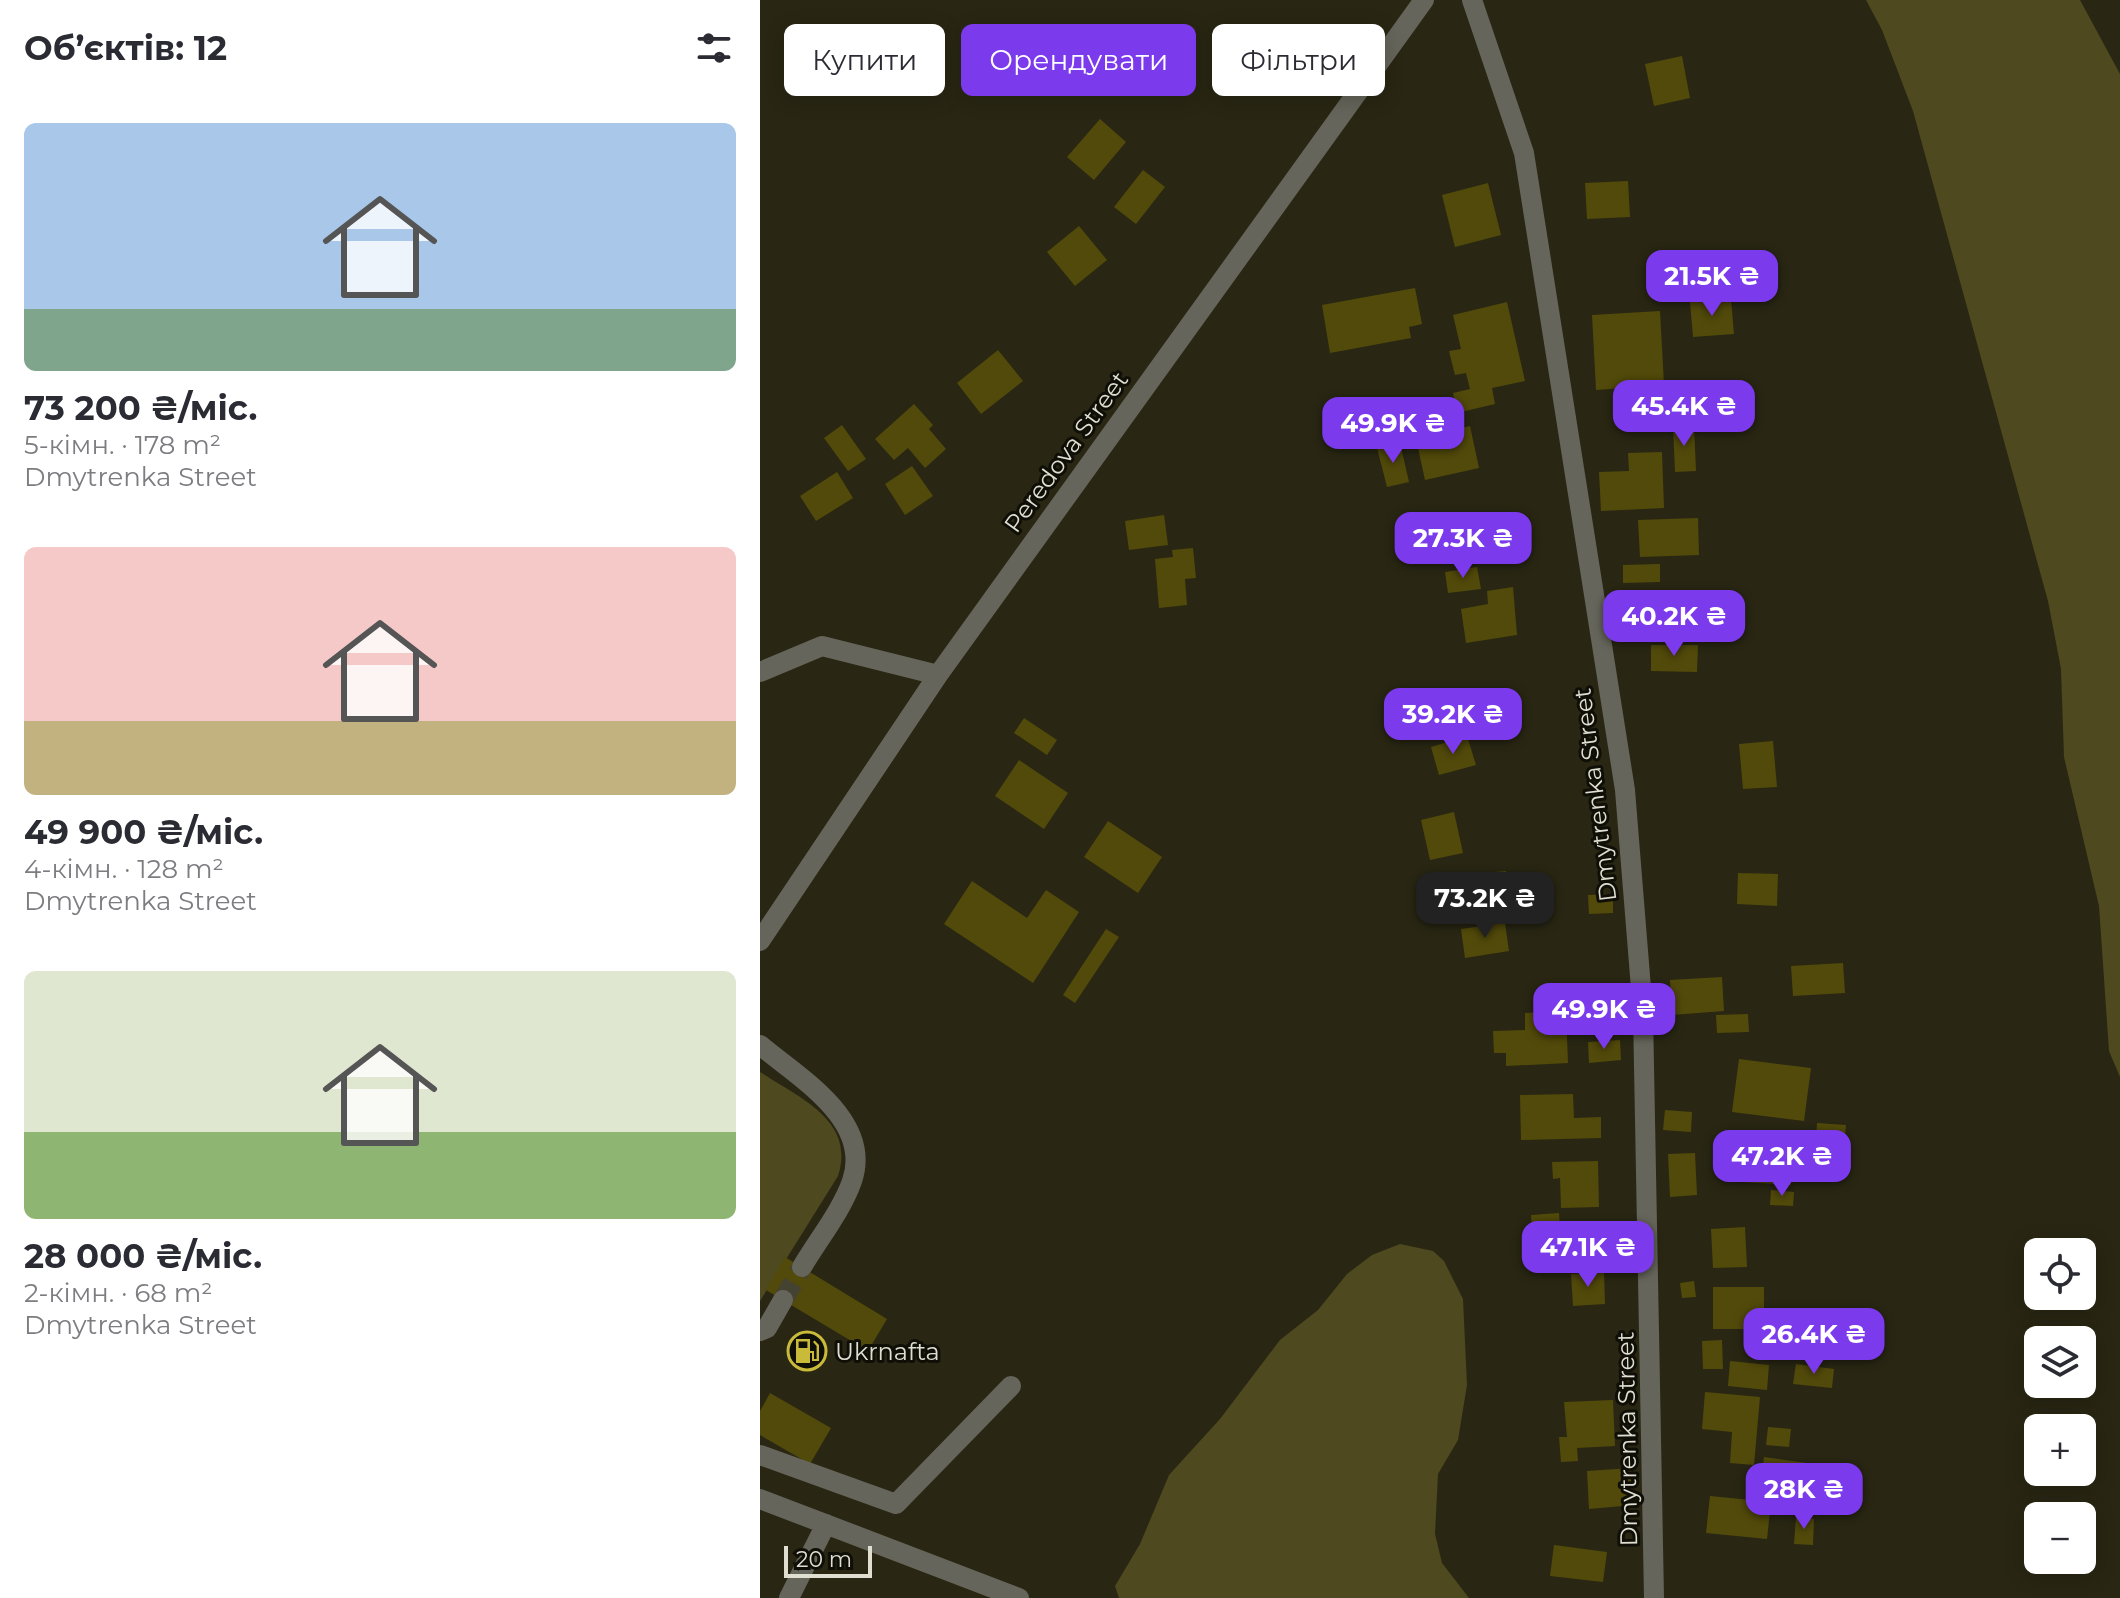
<!DOCTYPE html>
<html lang="uk">
<meta charset="utf-8">
<style>
:root{--surface:#fff;--page:#f2f2f3;--text:#2b2b33;--muted:#7c7c81;--accent:#7c3aed}
body{margin:0;font-family:Montserrat,sans-serif;background:var(--page);color:var(--text);height:100vh;display:flex;flex-direction:column;font-size:30px;white-space:nowrap}
*{box-sizing:border-box;margin:0}
p{font-size:26px;color:var(--muted)}
.icon{flex:none;width:44px;height:44px;fill:none;stroke:currentColor;stroke-width:2;stroke-linecap:round;stroke-linejoin:round}
.map{position:relative;flex:1;overflow:hidden}
.drawer{display:flex;flex-direction:column;background:var(--surface);width:760px}
.drawer>*{flex:none}
.guide{position:absolute;left:24px;top:24px;width:760px;height:72px;display:flex;gap:16px}
.buttons{position:absolute;left:1264px;top:1238px;display:grid;gap:16px}
.buttons a{display:grid;place-items:center;width:72px;height:72px;border-radius:12px;background:var(--surface);box-shadow:0 4px 20px #0003;font-size:40px}
.scale{position:absolute;left:24px;bottom:20px;width:88px;box-sizing:border-box;padding-left:8px;border:4px solid #dfded1;border-top:0;font-size:22px;line-height:28px;white-space:nowrap;color:#dfded1;-webkit-text-stroke:6px #100f07;paint-order:stroke}
.price{position:absolute;translate:-50% -68px;padding:0 18px;border-radius:16px;background:var(--accent);color:#fff;font-size:26px;line-height:52px;filter:drop-shadow(0 2px 4px #0008)}
.price::after{content:'';position:absolute;left:50%;top:48px;width:24px;height:18px;margin-left:-12px;background:inherit;clip-path:polygon(0 0,100% 0,50% 100%)}
.price.active{background:#222;color:#fff}
ul{padding:0;list-style:none}
li{display:grid;align-content:center;gap:16px;height:424px;padding:0 24px}
li span{display:grid;place-items:center;height:248px;border-radius:12px;color:#555}
li>.icon{margin-inline-start:auto}
span .icon{width:144px;height:144px;fill:#fffc;stroke-width:1}
li b{font-size:34px}
h2{display:flex;justify-content:space-between;align-items:center;height:96px;padding:0 24px;font-size:34px}
.pill{padding:0 28px;border-radius:12px;background:var(--surface);box-shadow:0 4px 20px #0003;font-size:28px;line-height:72px}
.pill.active{background:var(--accent);color:#fff}
main{display:flex;flex:1;min-height:0}
.map>svg:first-child{display:block}
.green{fill:#4e491f}
.building{fill:#524a0a}
.lines{fill:none;stroke-linecap:round;stroke-linejoin:round}
.minor-tunnel{stroke:#444230;stroke-width:20;stroke-dasharray:20 10;stroke-linecap:butt}
.minor{stroke:#66655b;stroke-width:20}
.labels{text-anchor:middle;dominant-baseline:central;stroke-width:6;stroke-linejoin:round;paint-order:stroke}
.street-label{font-size:24px;fill:#dfded1;stroke:#100f07}
.poi-label{font-size:24px;fill:#dfded1;stroke:#100f07;text-anchor:start}
</style>
<main>
<section class="drawer">
<h2>Об’єктів: 12<svg class="icon" aria-label="filters" viewBox="0 0 24 24"><path d="M4 7h16M4 17h16"/><circle cx="9" cy="7" r="2"/><circle cx="15" cy="17" r="2"/></svg></h2>
<ul>
<li><span style="background:linear-gradient(#a9c7e8 75%,#7fa58c 0)"><svg class="icon" aria-label="home" viewBox="0 0 24 24"><path d="M3 11l9-7 9 7M6 9v11h12V9"/></svg></span><div><b>73 200 ₴/міс.</b><p>5-кімн. · 178 m²</p><p>Dmytrenka Street</p></div></li>
<li><span style="background:linear-gradient(#f6c9c9 70%,#c2b280 0)"><svg class="icon" aria-label="home" viewBox="0 0 24 24"><path d="M3 11l9-7 9 7M6 9v11h12V9"/></svg></span><div><b>49 900 ₴/міс.</b><p>4-кімн. · 128 m²</p><p>Dmytrenka Street</p></div></li>
<li><span style="background:linear-gradient(#dfe7d0 65%,#8fb573 0)"><svg class="icon" aria-label="home" viewBox="0 0 24 24"><path d="M3 11l9-7 9 7M6 9v11h12V9"/></svg></span><div><b>28 000 ₴/міс.</b><p>2-кімн. · 68 m²</p><p>Dmytrenka Street</p></div></li>
</ul>
</section>
<div class="map">
<svg width="1360" height="1598" viewBox="0 0 1360 1598">
<rect width="100%" height="100%" fill="#292713"/>
<path class="green" d="M 1106,0 L 1320,0 L 1360,74 L 1360,1077 L 1349,1051 L 1339,906 L 1304,757 L 1301,669 L 1288,601 L 1153,111 L 1122,30 Z
M 0,1072 C 39,1098 96,1120 78,1176 L 0,1301 Z
M 640,1244 L 673,1251 L 684,1261 L 703,1299 L 707,1385 L 698,1440 L 678,1474 L 675,1534 L 682,1563 L 709,1598 L 359,1598 L 355,1586 L 380,1544 L 409,1475 L 460,1419 L 520,1340 L 558,1310 L 587,1274 L 612,1255 Z"/>
<path class="building" d="M 922,56 L 930,98 L 894,106 L 885,64 Z
M 340,119 L 366,142 L 334,180 L 307,157 Z
M 383,170 L 405,187 L 376,224 L 354,207 Z
M 868,181 L 870,217 L 827,219 L 825,183 Z
M 728,183 L 741,235 L 695,247 L 682,195 Z
M 319,226 L 347,260 L 315,286 L 287,252 Z
M 655,288 L 662,324 L 649,327 L 651,338 L 570,353 L 562,305 Z
M 971,299 L 974,334 L 933,337 L 930,302 Z
M 747,302 L 765,381 L 732,388 L 735,404 L 697,413 L 693,393 L 710,389 L 706,373 L 695,375 L 689,351 L 701,349 L 693,315 Z
M 900,311 L 904,385 L 836,390 L 832,315 Z
M 238,350 L 263,381 L 221,414 L 197,383 Z
M 154,404 L 173,425 L 169,429 L 186,449 L 165,468 L 148,448 L 134,460 L 115,439 Z
M 82,425 L 106,459 L 88,471 L 64,438 Z
M 934,425 L 936,471 L 915,472 L 913,426 Z
M 710,426 L 719,468 L 665,480 L 658,448 L 686,442 L 684,432 Z
M 640,443 L 649,482 L 627,487 L 617,448 Z
M 902,452 L 904,508 L 841,511 L 839,472 L 869,471 L 868,453 Z
M 152,466 L 173,496 L 145,515 L 125,484 Z
M 77,472 L 93,498 L 56,521 L 40,496 Z
M 404,515 L 408,545 L 369,550 L 365,521 Z
M 938,518 L 939,555 L 880,557 L 878,520 Z
M 433,548 L 436,578 L 425,579 L 427,605 L 399,608 L 395,559 L 413,557 L 412,550 Z
M 900,564 L 900,582 L 863,583 L 863,565 Z
M 717,567 L 721,589 L 688,593 L 685,572 Z
M 753,587 L 757,635 L 706,643 L 701,609 L 728,604 L 727,591 Z
M 871,596 L 912,596 L 912,627 L 871,627 Z
M 891,645 L 938,645 L 937,672 L 891,671 Z
M 264,718 L 297,740 L 287,755 L 254,733 Z
M 707,736 L 716,765 L 679,775 L 671,747 Z
M 1013,741 L 1017,787 L 983,789 L 979,744 Z
M 259,760 L 308,793 L 284,829 L 235,796 Z
M 694,812 L 703,853 L 670,860 L 661,820 Z
M 348,821 L 402,857 L 378,893 L 324,857 Z
M 746,871 L 748,902 L 704,906 L 702,875 Z
M 978,873 L 1018,874 L 1017,906 L 977,904 Z
M 212,881 L 267,918 L 286,890 L 319,912 L 273,983 L 184,924 Z
M 853,894 L 853,913 L 829,914 L 828,895 Z
M 745,923 L 749,951 L 705,958 L 701,929 Z
M 346,929 L 359,937 L 315,1003 L 303,995 Z
M 1083,963 L 1085,993 L 1033,996 L 1031,966 Z
M 962,977 L 964,1011 L 912,1015 L 910,980 Z
M 806,1011 L 808,1063 L 746,1066 L 746,1053 L 734,1053 L 733,1031 L 765,1030 L 765,1013 Z
M 988,1014 L 989,1032 L 957,1033 L 956,1015 Z
M 860,1040 L 861,1060 L 829,1063 L 828,1042 Z
M 979,1059 L 1051,1068 L 1044,1121 L 972,1112 Z
M 813,1094 L 814,1118 L 841,1117 L 841,1138 L 761,1140 L 760,1095 Z
M 905,1110 L 932,1112 L 931,1132 L 903,1130 Z
M 1057,1123 L 1086,1125 L 1084,1146 L 1056,1144 Z
M 985,1145 L 1034,1149 L 1031,1185 L 983,1182 Z
M 935,1153 L 937,1195 L 910,1197 L 908,1154 Z
M 838,1161 L 839,1207 L 801,1208 L 800,1178 L 793,1179 L 792,1162 Z
M 1011,1190 L 1034,1192 L 1033,1206 L 1010,1205 Z
M 799,1213 L 800,1228 L 772,1230 L 771,1215 Z
M 985,1227 L 987,1267 L 953,1268 L 951,1229 Z
M 25,1257 L 127,1319 L 108,1351 L 6,1290 Z
M 844,1273 L 845,1304 L 813,1306 L 811,1274 Z
M 934,1281 L 936,1297 L 922,1298 L 920,1283 Z
M 953,1287 L 1004,1287 L 1004,1329 L 953,1329 Z
M 962,1340 L 963,1369 L 943,1369 L 942,1341 Z
M 970,1361 L 1009,1365 L 1007,1390 L 968,1386 Z
M 1036,1364 L 1074,1369 L 1072,1388 L 1033,1384 Z
M 945,1392 L 1000,1397 L 994,1465 L 970,1463 L 972,1432 L 942,1429 Z
M 10,1393 L 71,1428 L 50,1464 L 0,1435 L 0,1411 Z
M 853,1400 L 855,1446 L 817,1448 L 818,1461 L 801,1462 L 799,1437 L 807,1437 L 804,1402 Z
M 1008,1427 L 1031,1429 L 1029,1447 L 1006,1445 Z
M 1004,1457 L 1047,1463 L 1041,1498 L 999,1492 Z
M 871,1468 L 874,1505 L 829,1509 L 827,1471 Z
M 950,1496 L 1011,1502 L 1007,1539 L 946,1533 Z
M 1036,1517 L 1054,1519 L 1053,1545 L 1034,1544 Z
M 794,1545 L 847,1552 L 843,1582 L 790,1576 Z"/>
<g class="lines">
<path class="minor-tunnel" d="M 23,1300 L 42,1267"/>
<path class="minor" d="M 712,0 L 764,153 L 865,790 L 883,1013 L 894,1598
M 0,672 L 62,646 L 178,675
M 0,941 L 178,675 L 664,0
M 0,1045 C 38,1077 113,1120 92,1181 C 82,1210 58,1240 42,1267
M 0,1331 L 7,1328 L 23,1300
M 0,1455 L 136,1504 L 251,1386
M 0,1499 L 259,1598
M 29,1598 L 66,1524"/>
</g>
<defs>
<g id="fuel-ring" transform="scale(2)"><circle r="9.5" fill="#100f07" stroke="#caba3a" stroke-width="1.5"/><path d="M-5.5-6h7V0h2V4h1.3V-2.5L3-4.5l.8-.8L6-3V5H2.5V1h-1V6h-7ZM-4.2-4.7v3.2H.2V-4.7Z" fill="#caba3a"/></g>
</defs>
<g fill-rule="evenodd">
<use href="#fuel-ring" x="47" y="1351"/>
</g>
<g class="labels">
<g class="street-label">
<text transform="translate(306 452) rotate(-54)">Peredova Street</text>
<text transform="translate(835 795) rotate(-97)">Dmytrenka Street</text>
<text transform="translate(867 1439) rotate(-91)">Dmytrenka Street</text>
</g>
<g class="poi-label">
<text x="75" y="1351">Ukrnafta</text>
</g>
</g>
</svg>
<div class="buttons">
<a><svg class="icon" aria-label="locate" viewBox="0 0 24 24"><circle cx="12" cy="12" r="6"/><path d="M12 2v4M12 18v4M2 12h4M18 12h4"/></svg></a>
<a><svg class="icon" aria-label="layers" viewBox="0 0 24 24"><path d="M12 4l9 5-9 5-9-5zM3 14l9 5 9-5"/></svg></a>
<a>+</a>
<a>−</a>
</div>
<div class="scale">20 m</div>
<b class="price" style="left:952px;top:318px">21.5K ₴</b>
<b class="price" style="left:924px;top:448px">45.4K ₴</b>
<b class="price" style="left:633px;top:465px">49.9K ₴</b>
<b class="price" style="left:703px;top:580px">27.3K ₴</b>
<b class="price" style="left:914px;top:658px">40.2K ₴</b>
<b class="price" style="left:693px;top:756px">39.2K ₴</b>
<b class="price active" style="left:725px;top:940px">73.2K ₴</b>
<b class="price" style="left:844px;top:1051px">49.9K ₴</b>
<b class="price" style="left:1022px;top:1198px">47.2K ₴</b>
<b class="price" style="left:828px;top:1289px">47.1K ₴</b>
<b class="price" style="left:1054px;top:1376px">26.4K ₴</b>
<b class="price" style="left:1044px;top:1531px">28K ₴</b>
<div class="guide">
<a class="pill">Купити</a>
<a class="pill active">Орендувати</a>
<a class="pill">Фільтри</a>
</div>
</div>
</main>
